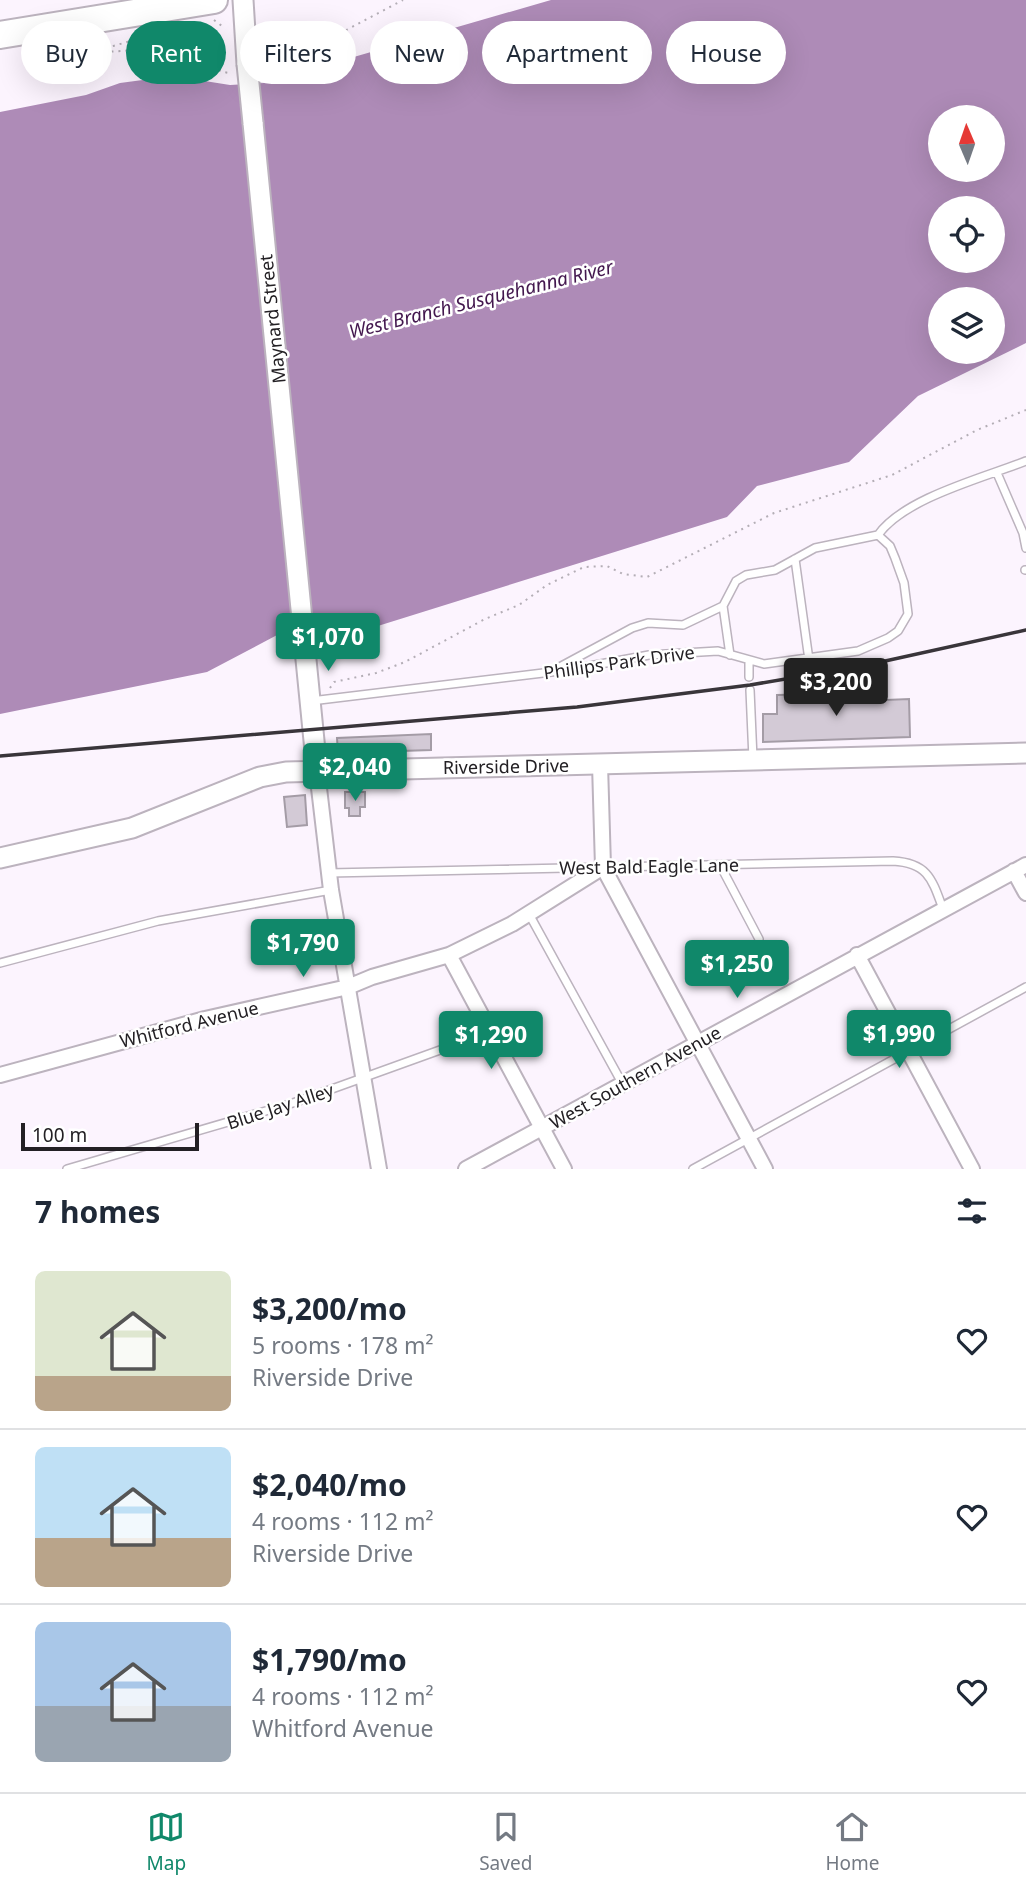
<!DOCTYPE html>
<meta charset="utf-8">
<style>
:root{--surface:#fff;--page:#f6f6f7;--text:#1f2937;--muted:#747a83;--line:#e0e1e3;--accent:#10886a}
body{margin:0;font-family:"Noto Sans",sans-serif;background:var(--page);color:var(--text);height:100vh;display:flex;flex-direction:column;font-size:26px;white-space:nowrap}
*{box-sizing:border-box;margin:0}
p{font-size:23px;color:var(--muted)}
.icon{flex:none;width:38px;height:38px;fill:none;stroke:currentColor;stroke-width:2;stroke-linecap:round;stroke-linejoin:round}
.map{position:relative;height:1169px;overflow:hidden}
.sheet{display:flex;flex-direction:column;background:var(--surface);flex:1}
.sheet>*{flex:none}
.hud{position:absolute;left:21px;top:21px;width:985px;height:63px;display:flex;gap:14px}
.needle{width:46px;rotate:358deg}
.fabs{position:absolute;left:928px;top:105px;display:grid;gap:14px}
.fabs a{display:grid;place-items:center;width:77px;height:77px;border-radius:50%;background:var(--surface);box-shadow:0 7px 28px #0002;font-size:35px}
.scale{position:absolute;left:21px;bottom:18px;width:178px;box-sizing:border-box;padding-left:7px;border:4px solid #232024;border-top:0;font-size:19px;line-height:24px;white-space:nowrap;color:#232024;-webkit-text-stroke:5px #fff;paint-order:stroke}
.price{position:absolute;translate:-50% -60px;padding:0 16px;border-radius:7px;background:var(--accent);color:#fff;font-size:23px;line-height:46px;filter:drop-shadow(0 2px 4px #0008)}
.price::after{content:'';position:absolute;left:50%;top:42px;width:21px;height:16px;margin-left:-10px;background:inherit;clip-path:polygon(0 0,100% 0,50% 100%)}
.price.current{background:#222;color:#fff}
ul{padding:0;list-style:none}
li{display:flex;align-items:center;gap:21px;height:175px;padding:0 35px}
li+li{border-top:2px solid var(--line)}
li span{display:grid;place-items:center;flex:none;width:196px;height:140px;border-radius:10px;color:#555}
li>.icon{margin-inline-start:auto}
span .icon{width:84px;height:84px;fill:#fffc;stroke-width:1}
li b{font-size:30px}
h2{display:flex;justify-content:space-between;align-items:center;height:84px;padding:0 35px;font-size:30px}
.tag{padding:0 24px;border-radius:32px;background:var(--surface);box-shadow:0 7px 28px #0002;font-size:24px;line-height:63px}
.tag.current{background:var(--accent);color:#fff}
.tab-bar{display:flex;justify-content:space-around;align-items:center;height:98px;border-top:2px solid var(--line);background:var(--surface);font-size:19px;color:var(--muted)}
.tab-bar a{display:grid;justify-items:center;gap:4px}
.tab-bar .current{color:var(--accent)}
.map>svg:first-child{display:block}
.water{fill:#ae8bb7;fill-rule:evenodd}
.building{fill:#d3cad6;stroke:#a49ca6;stroke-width:2}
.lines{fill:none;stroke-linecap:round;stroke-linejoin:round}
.lane-casing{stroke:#bcb3be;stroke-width:10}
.street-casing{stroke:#bcb3be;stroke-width:18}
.secondary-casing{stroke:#bcb3be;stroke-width:23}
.highway-casing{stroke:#bcb3be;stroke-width:30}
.path{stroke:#b4aeb6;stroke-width:2;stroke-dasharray:2 5;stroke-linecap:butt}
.lane{stroke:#fff;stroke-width:7}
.street{stroke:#fff;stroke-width:14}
.secondary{stroke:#fff;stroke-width:19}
.highway{stroke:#fff;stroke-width:26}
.rail{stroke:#39353a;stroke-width:3.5}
.secondary-bridge-casing{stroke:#bcb3be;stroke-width:23;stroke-linecap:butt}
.secondary-bridge{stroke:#fff;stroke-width:19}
.labels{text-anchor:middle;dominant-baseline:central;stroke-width:5;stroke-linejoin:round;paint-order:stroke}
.street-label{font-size:18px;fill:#232024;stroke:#fff}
.water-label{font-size:19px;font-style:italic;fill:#43174e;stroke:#fff}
</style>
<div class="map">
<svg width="1026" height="1169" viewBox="0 0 1026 1169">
<rect width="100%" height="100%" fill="#fcf4fe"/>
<path class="water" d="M 551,0 L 1026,0 L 1026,343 L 918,396 L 849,462 L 757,486 L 727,517 L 365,630 L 317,627 L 279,634 L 207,672 L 0,714 L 0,112 L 86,95 L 120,83 L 173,76 L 230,85 L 264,83 ZM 940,117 L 992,117 L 992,170 L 940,170 ZM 940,208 L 992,208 L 992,261 L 940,261 ZM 940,299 L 992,299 L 992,352 L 940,352 Z"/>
<path class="building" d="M 862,693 L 862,701 L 909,699 L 910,737 L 763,742 L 763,714 L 777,714 L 777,695 Z
M 431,734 L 431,750 L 338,753 L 337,738 Z
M 345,792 L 365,792 L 365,807 L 360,807 L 360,816 L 349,816 L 349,808 L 345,808 Z
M 305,795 L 307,825 L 287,827 L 284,797 Z"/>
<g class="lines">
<g class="lane-casing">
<path id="lane" d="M 997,473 L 1023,533 L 1026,548
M 878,535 C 904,498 983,478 1026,461
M 795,559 L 809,660
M 1025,570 L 1026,570
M 730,655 L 723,606 L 736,581 L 746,575 L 775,570 L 815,548 L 878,535
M 749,662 L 749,677
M 554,670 L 632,628 L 648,623 L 683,625 L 723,606
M 750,690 L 753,759
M 311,701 L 568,670 L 649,655 L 718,651 L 764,664 L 858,651 L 888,638 L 898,631 L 908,614 L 904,583 L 895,558 L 890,546 L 878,535
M 720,865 L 759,939
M 329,873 L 893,861 C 928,863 932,879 943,909
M 529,914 L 622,1083
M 0,963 L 158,921 L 331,890
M 67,1169 L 293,1103 L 490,1032
M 693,1169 L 1026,987"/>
</g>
<g class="street-casing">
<path id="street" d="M 600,764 L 603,867 L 765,1169
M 317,771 L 331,890 L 379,1169
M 1014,871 L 1026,893
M 449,955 L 564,1169
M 857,955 L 972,1169
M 0,1075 L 205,1019 L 348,987 L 372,977 L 449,955 L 512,924 L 603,867
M 466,1169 L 1026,865"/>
</g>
<g class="secondary-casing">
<path id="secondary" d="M 243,0 L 247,64
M 253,123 L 317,771
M 0,858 L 132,828 L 260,777 L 286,772 L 1026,753"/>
</g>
<g class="highway-casing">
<path id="highway" d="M 0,35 L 214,0"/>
</g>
<path class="path" d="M 214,20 L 222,26
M 182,26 L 96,51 C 122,54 149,45 174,50 C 195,54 209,71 230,73
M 264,69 L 286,62 L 403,0
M 330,688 L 334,682 L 376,673 L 405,662 L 485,619 L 519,605 L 547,585 L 584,567 L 607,566 L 623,574 L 647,577 L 774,513 L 892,475 L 977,430 L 1026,410"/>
<use href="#lane" class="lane"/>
<use href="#street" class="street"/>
<use href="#secondary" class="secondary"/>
<use href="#highway" class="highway"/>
<path class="rail" d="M 0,756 L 577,707 L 750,685 L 867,665 L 1026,630"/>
<g class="secondary-bridge-casing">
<path id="secondary-bridge" d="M 247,64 L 253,123"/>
</g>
<use href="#secondary-bridge" class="secondary-bridge"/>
</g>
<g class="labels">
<g class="street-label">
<text transform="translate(272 319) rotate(-96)">Maynard Street</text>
<text transform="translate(619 662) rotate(-8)">Phillips Park Drive</text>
<text transform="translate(506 766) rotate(-1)">Riverside Drive</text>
<text transform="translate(649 866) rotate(-1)">West Bald Eagle Lane</text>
<text transform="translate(189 1024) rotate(-14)">Whitford Avenue</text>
<text transform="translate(635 1077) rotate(-29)">West Southern Avenue</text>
<text transform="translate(280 1106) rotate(-18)">Blue Jay Alley</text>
</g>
<g class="water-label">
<text transform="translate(481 299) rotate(-14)">West Branch Susquehanna River</text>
</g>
</g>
</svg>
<div class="fabs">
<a><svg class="needle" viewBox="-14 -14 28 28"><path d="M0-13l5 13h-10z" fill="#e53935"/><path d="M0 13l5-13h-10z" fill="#747a83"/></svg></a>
<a><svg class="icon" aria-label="locate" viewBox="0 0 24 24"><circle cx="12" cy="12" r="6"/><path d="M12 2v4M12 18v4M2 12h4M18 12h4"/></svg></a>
<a><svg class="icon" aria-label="layers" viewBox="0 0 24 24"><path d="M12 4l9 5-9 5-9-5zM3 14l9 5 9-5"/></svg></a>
</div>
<div class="scale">100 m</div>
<b class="price" style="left:328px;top:673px">$1,070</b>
<b class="price current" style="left:836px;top:718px">$3,200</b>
<b class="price" style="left:355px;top:803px">$2,040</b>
<b class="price" style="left:303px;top:979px">$1,790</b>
<b class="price" style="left:737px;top:1000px">$1,250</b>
<b class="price" style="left:899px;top:1070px">$1,990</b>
<b class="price" style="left:491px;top:1071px">$1,290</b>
<div class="hud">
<a class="tag">Buy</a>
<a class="tag current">Rent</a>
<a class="tag">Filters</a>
<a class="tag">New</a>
<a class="tag">Apartment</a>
<a class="tag">House</a>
</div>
</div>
<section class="sheet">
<h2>7 homes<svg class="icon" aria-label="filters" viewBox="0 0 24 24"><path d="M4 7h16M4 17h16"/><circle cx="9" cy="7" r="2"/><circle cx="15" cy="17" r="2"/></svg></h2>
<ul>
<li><span style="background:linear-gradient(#dfe7d0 75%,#b9a48a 0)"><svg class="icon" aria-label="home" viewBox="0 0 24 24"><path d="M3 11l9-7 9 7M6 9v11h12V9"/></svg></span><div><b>$3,200/mo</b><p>5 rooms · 178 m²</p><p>Riverside Drive</p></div><svg class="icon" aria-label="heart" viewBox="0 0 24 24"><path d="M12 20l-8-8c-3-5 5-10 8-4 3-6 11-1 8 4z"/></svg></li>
<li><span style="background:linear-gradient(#bfe0f5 65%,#b9a48a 0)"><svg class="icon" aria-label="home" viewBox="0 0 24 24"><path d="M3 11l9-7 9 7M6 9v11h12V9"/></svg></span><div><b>$2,040/mo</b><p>4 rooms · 112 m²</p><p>Riverside Drive</p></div><svg class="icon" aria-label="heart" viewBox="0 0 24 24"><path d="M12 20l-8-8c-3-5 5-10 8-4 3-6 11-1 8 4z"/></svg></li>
<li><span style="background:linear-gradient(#a9c7e8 60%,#9aa5b1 0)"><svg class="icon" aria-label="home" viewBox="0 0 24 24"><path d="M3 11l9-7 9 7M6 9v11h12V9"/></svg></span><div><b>$1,790/mo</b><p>4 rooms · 112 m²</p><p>Whitford Avenue</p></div><svg class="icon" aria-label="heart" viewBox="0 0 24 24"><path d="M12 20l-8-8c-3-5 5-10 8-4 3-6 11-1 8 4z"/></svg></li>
</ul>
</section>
<nav class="tab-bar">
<a class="current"><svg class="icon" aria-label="map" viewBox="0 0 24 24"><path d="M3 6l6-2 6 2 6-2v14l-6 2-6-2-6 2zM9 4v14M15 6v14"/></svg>Map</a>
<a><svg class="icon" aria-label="saved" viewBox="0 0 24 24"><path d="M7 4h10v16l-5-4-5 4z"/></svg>Saved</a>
<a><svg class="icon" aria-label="home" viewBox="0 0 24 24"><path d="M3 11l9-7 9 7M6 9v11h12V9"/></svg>Home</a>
</nav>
